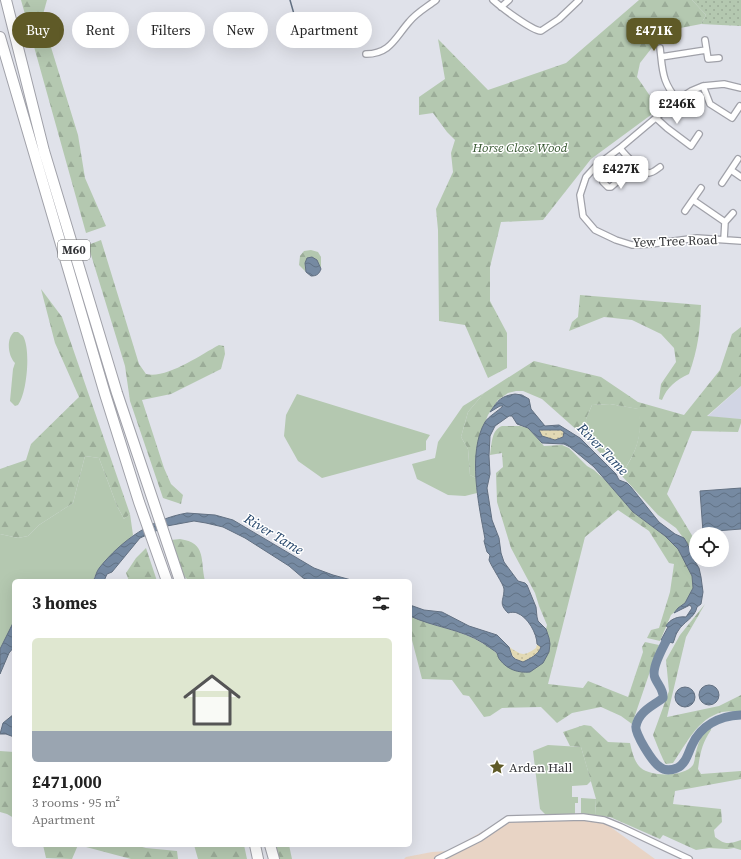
<!DOCTYPE html>
<meta charset="utf-8">
<style>
:root{--surface:#fff;--page:#f6f6f6;--text:#222;--muted:#767676;--accent:#5f5a27}
body{margin:0;font-family:"Source Serif 4",serif;background:var(--page);color:var(--text);height:100vh;display:flex;flex-direction:column;font-size:15px;white-space:nowrap}
*{box-sizing:border-box;margin:0}
p{font-size:13px;color:var(--muted)}
.icon{flex:none;width:22px;height:22px;fill:none;stroke:currentColor;stroke-width:2;stroke-linecap:round;stroke-linejoin:round}
.map{position:relative;flex:1;overflow:hidden}
.drawer{position:absolute;left:12px;top:579px;width:400px;height:268px;display:flex;flex-direction:column;background:var(--surface);border-radius:6px;box-shadow:0 4px 16px #0002}
.drawer>*{flex:none}
.hud{position:absolute;left:12px;top:12px;width:400px;height:36px;display:flex;gap:8px}
.fabs{position:absolute;left:689px;top:527px;display:grid;gap:8px}
.fabs a{display:grid;place-items:center;width:40px;height:40px;border-radius:50%;background:var(--surface);box-shadow:0 4px 16px #0002;font-size:20px}
.price{position:absolute;translate:-50% -34px;padding:0 9px;border-radius:8px;background:#fff;color:#222;font-size:13px;line-height:26px;filter:drop-shadow(0 1px 2px #0008)}
.price::after{content:'';position:absolute;left:50%;top:24px;width:12px;height:9px;margin-left:-6px;background:inherit;clip-path:polygon(0 0,100% 0,50% 100%)}
.price.on{background:var(--accent);color:#fff}
ul{padding:0;list-style:none}
li{display:grid;align-content:center;gap:8px;height:212px;padding:0 20px}
li span{display:grid;place-items:center;height:124px;border-radius:6px;color:#555}
li>.icon{margin-inline-start:auto}
span .icon{width:72px;height:72px;fill:#fffc;stroke-width:1}
li b{font-size:17px}
h2{display:flex;justify-content:space-between;align-items:center;height:48px;padding:0 20px;font-size:17px}
.chip{padding:0 14px;border-radius:18px;background:var(--surface);box-shadow:0 4px 16px #0002;font-size:14px;line-height:36px}
.chip.on{background:var(--accent);color:#fff}
.map>svg:first-child{display:block}
.built{fill:#d1d5e4}
.industrial{fill:#e8d4c5}
.grass{fill:#b4c8b0}
.forest{fill:url(#forest-firs)}
.sand{fill:url(#sand-dots)}
.park{fill:url(#park-dots)}
.water{fill:url(#water-waves);stroke:#627082;fill-rule:evenodd}
.lines{fill:none;stroke-linecap:round;stroke-linejoin:round}
.stream{stroke:#627082;stroke-width:1.5}
.river{stroke:#768aa2;stroke-width:9}
.minor-casing{stroke:#a0a1a9;stroke-width:8}
.motorway-casing{stroke:#a0a1a9;stroke-width:12}
.minor{stroke:#fff;stroke-width:5.5}
.motorway{stroke:#fff;stroke-width:10}
.labels{text-anchor:middle;dominant-baseline:central;stroke-width:3;stroke-linejoin:round;paint-order:stroke}
.shield{fill:#fff;stroke:#707173;stroke-width:1}
.shield-label{font-size:12px;font-weight:bold;fill:#333437}
.park-label{font-size:13px;font-style:italic;fill:#365730;stroke:#fff}
.street-label{font-size:13px;fill:#333437;stroke:#fff}
.poi-label{font-size:13px;fill:#333437;stroke:#fff;text-anchor:start}
.water-label{font-size:14px;font-style:italic;fill:#27476c;stroke:#fff}
</style>
<div class="map">
<svg width="741" height="859" viewBox="0 0 741 859">
<defs>
<pattern id="forest-firs" width="22" height="20" patternUnits="userSpaceOnUse"><rect width="22" height="20" fill="#b4c8b0"/><path d="M5 1l3.5 6h-7zM16 11l3.5 6h-7z" fill="#9bac98"/></pattern>
<pattern id="sand-dots" width="8" height="8" patternUnits="userSpaceOnUse"><rect width="8" height="8" fill="#e2d9b4"/><path d="M2 2h.1M6 6h.1" fill="none" stroke="#c2bb9b" stroke-width="1.8" stroke-linecap="round"/></pattern>
<pattern id="park-dots" width="8" height="8" patternUnits="userSpaceOnUse"><rect width="8" height="8" fill="#b4c8b0"/><path d="M2 2h.1M6 6h.1" fill="none" stroke="#9bac98" stroke-width="1.8" stroke-linecap="round"/></pattern>
<pattern id="water-waves" width="16" height="10" patternUnits="userSpaceOnUse"><rect width="16" height="10" fill="#768aa2"/><path d="M0 5q4-4 8 0t8 0" fill="none" stroke="#617285"/></pattern>
</defs>
<rect width="100%" height="100%" fill="#e0e2ea"/>
<path class="built" d="M 741,386 L 741,419 L 707,417 L 737,390 Z"/>
<path class="industrial" d="M 575,819 L 605,823 L 655,859 L 404,859 L 406,857 L 432,852 L 448,851 L 501,821 Z"/>
<path class="grass" d="M 14,332 L 18,332 C 20,334 22,335 23,336 C 31,349 27,394 18,405 L 15,406 L 10,401 L 13,369 L 15,363 C 8,356 6,339 14,332 Z
M 484,393 L 468,412 L 461,437 L 468,449 L 470,475 L 476,478 L 477,493 L 465,496 L 448,495 L 417,479 L 412,464 L 435,458 L 438,442 L 463,406 Z
M 297,394 L 430,435 L 426,441 L 426,450 L 322,478 L 298,461 L 284,436 L 286,415 Z
M 610,404 L 639,409 C 643,437 636,452 621,475 L 587,439 L 586,419 L 592,405 Z
M 85,456 L 99,458 L 117,506 L 124,519 L 130,514 L 133,535 L 98,569 L 93,581 L 14,581 L 14,621 L 0,649 L 0,534 L 18,538 L 28,536 L 39,525 L 73,503 Z
M 548,745 L 581,747 L 591,781 L 587,785 L 572,786 L 572,797 L 578,797 L 578,803 L 575,803 L 575,814 L 546,815 L 540,809 L 533,751 Z
M 581,798 L 596,799 L 595,816 L 581,815 Z"/>
<path class="forest" d="M 21,0 L 47,0 L 42,18 L 78,135 L 85,178 L 106,226 L 86,233 Z
M 639,0 L 692,0 L 706,15 L 701,24 L 665,31 L 640,63 L 637,77 L 659,109 L 591,159 L 543,220 L 501,222 L 490,267 L 490,301 L 507,333 L 507,368 L 488,378 L 465,325 L 439,321 L 438,230 L 436,209 L 453,172 L 451,153 L 455,140 L 447,132 L 433,113 L 419,115 L 419,97 L 445,79 L 438,39 L 488,90 L 566,63 Z
M 101,240 L 139,364 L 146,374 C 167,379 200,355 219,345 L 224,346 L 225,354 L 221,369 L 171,394 L 142,400 L 164,468 L 171,484 L 183,495 L 181,504 L 163,498 L 130,401 L 125,366 L 88,245 Z
M 311,250 L 318,252 L 321,257 L 321,269 L 317,260 L 305,263 L 306,272 L 299,265 L 300,256 L 304,251 Z
M 41,289 L 62,317 L 130,514 L 124,519 L 117,506 L 99,458 L 85,456 L 73,503 L 39,525 L 28,536 L 18,538 L 0,534 L 0,469 L 26,460 L 31,444 L 79,397 L 55,343 Z
M 580,295 L 701,305 C 700,331 698,349 689,374 C 676,380 667,387 662,400 L 659,399 L 661,384 L 676,362 L 674,348 L 661,334 L 632,320 L 604,317 L 569,331 L 572,322 L 578,317 Z
M 741,327 L 741,386 L 707,416 L 741,419 L 741,423 L 738,432 L 692,431 L 667,494 L 696,542 L 696,558 L 687,543 L 676,528 L 658,515 L 621,475 C 636,453 643,436 638,409 L 610,404 L 592,405 L 586,419 L 587,439 L 542,399 L 523,391 L 516,391 L 508,393 L 498,400 L 488,415 L 481,432 L 477,449 L 476,478 L 470,475 L 468,449 L 461,437 L 468,412 L 484,393 L 534,361 L 601,377 L 638,402 L 684,415 L 720,370 L 732,334 Z
M 502,426 L 520,426 L 528,428 L 544,446 L 562,445 L 569,448 L 587,466 L 594,470 L 606,481 L 633,512 L 666,537 L 678,549 L 692,576 L 693,588 L 685,603 L 671,615 L 660,641 L 647,638 L 651,630 L 659,628 L 670,592 L 674,564 L 669,563 L 649,531 L 618,510 L 585,537 L 548,684 L 583,688 L 588,681 L 628,697 L 643,652 L 642,647 L 645,642 L 659,645 L 632,724 L 621,716 L 601,707 L 572,713 L 557,723 L 541,707 L 502,708 L 490,716 L 484,717 L 469,696 L 463,695 L 452,680 L 422,679 L 412,640 L 410,638 L 410,616 C 433,627 460,629 482,643 C 487,646 491,648 495,652 C 498,654 498,657 500,660 C 506,667 521,673 530,672 L 549,638 L 546,629 L 547,625 L 539,606 L 535,593 L 511,548 L 497,502 L 496,473 L 503,467 L 502,453 L 490,455 C 492,444 491,430 502,426 Z
M 180,539 C 207,543 200,560 205,581 L 189,581 L 182,574 L 171,540 Z
M 146,548 L 157,581 L 129,581 L 126,573 L 136,558 Z
M 705,604 L 686,637 L 667,717 L 719,706 L 741,695 L 741,711 C 735,711 728,711 722,712 C 697,719 687,743 673,763 L 666,764 C 663,761 656,742 653,735 L 669,691 L 666,660 L 680,635 Z
M 584,725 L 591,726 L 608,742 L 630,743 C 632,751 634,762 641,768 C 651,777 685,777 693,765 C 694,763 695,759 695,756 C 698,744 700,734 711,727 L 711,730 C 702,743 700,754 698,769 L 701,774 L 741,771 L 741,779 L 675,791 L 673,804 L 721,809 L 722,822 L 714,830 L 715,837 C 725,845 729,844 741,840 L 741,850 L 734,848 L 727,849 L 709,848 L 696,850 L 663,835 L 660,839 L 610,817 L 595,816 L 596,799 L 581,747 L 570,746 L 563,732 Z
M 0,751 L 14,752 L 14,818 L 7,814 L 0,812 Z
M 43,845 L 78,845 L 72,859 L 46,858 Z
M 86,845 L 135,845 L 146,848 L 177,851 L 178,859 L 131,859 L 86,847 Z
M 194,845 L 244,845 L 247,859 L 198,859 Z
M 274,845 L 289,845 L 292,859 L 278,859 Z"/>
<path class="sand" d="M 539,430 L 561,430 L 564,432 L 563,437 L 555,440 L 542,436 Z
M 537,644 L 541,647 C 538,655 531,658 524,662 C 515,660 511,656 509,647 C 522,655 523,657 536,648 Z"/>
<path class="park" d="M 692,0 L 741,0 L 741,26 L 701,24 L 706,15 Z"/>
<path class="water" d="M 99,19 L 106,19 L 111,30 L 111,39 L 100,43 L 96,41 L 97,21 Z
M 312,257 L 317,260 L 321,269 C 319,274 317,276 311,276 L 306,272 L 305,263 L 307,258 Z
M 515,394 L 522,395 L 529,399 L 531,409 L 545,426 L 559,425 L 580,438 L 616,474 L 619,480 L 627,483 L 631,487 L 659,522 L 675,534 L 684,538 L 687,543 L 694,560 L 699,568 L 701,577 L 703,592 L 701,604 L 697,607 C 695,618 683,622 678,631 C 675,635 675,639 673,643 L 661,640 L 668,627 L 666,626 C 670,619 678,616 686,617 L 692,608 L 690,605 L 674,613 L 678,608 L 685,603 L 693,588 L 692,576 L 678,549 L 665,536 L 633,512 L 594,467 L 570,447 L 564,444 L 542,443 L 528,428 L 517,424 L 512,416 L 509,416 L 495,426 L 490,436 L 489,456 L 490,474 L 487,488 L 492,520 L 499,538 L 501,553 L 504,562 L 518,581 L 525,583 L 527,585 L 536,607 L 537,617 L 538,621 L 546,629 L 549,638 L 550,644 L 549,652 L 543,663 L 530,672 C 518,673 508,670 500,660 C 498,658 498,654 496,652 C 492,649 487,646 483,643 C 461,629 433,627 410,616 L 410,605 L 424,610 L 442,612 L 469,626 L 497,635 L 509,647 L 512,656 L 515,659 L 523,662 C 531,658 538,655 541,647 L 537,644 C 537,634 528,617 517,613 C 515,612 511,612 508,613 C 498,603 504,601 504,589 C 504,585 491,566 489,560 L 490,555 L 487,552 L 484,541 L 485,539 C 479,506 467,453 485,422 C 488,417 498,411 503,406 L 500,406 L 490,412 C 498,400 501,396 515,394 ZM 539,430 L 561,430 L 564,432 L 563,437 L 555,440 L 542,436 Z
M 741,488 L 741,529 L 703,532 L 700,491 Z
M 187,513 L 215,515 L 233,520 L 314,568 L 333,575 L 355,581 L 312,581 L 303,578 L 289,566 L 245,538 L 223,527 L 206,523 L 194,521 L 167,526 L 140,538 L 112,572 L 107,574 L 104,581 L 93,581 C 96,577 96,571 100,567 C 122,540 152,519 187,513 Z
M 14,621 L 14,647 L 9,653 L 0,674 L 0,649 Z
M699 695a10 10 0 1 1 20 0a10 10 0 1 1-20 0Z
M675 697a10 10 0 1 1 20 0a10 10 0 1 1-20 0Z
M 14,714 L 14,737 L 6,734 L 0,734 L 3,723 Z"/>
<g class="lines">
<path class="stream" d="M 290,0 L 300,35"/>
<path class="river" d="M 671,632 C 666,642 650,668 655,678 C 658,685 664,690 663,698 C 653,706 639,711 636,726 C 634,733 653,763 660,767 C 665,771 672,770 677,768 C 686,764 688,753 692,745 C 701,725 720,716 741,715"/>
<g class="minor-casing">
<path id="minor" d="M 493,0 C 502,8 531,30 541,31 L 559,19 L 579,0
M 501,7 L 509,0
M 705,40 L 708,59 L 719,58
M 660,48 L 661,57
M 366,54 C 390,54 395,38 409,22 C 416,13 427,7 436,0
M 703,86 L 710,104 L 732,118 L 740,106
M 741,88 L 724,84 L 703,86 L 691,91 L 677,100 L 620,148 L 596,166 L 586,177 L 580,195 L 583,216 L 595,230 L 616,240 L 632,245 L 651,244 L 697,238 L 741,241
M 677,100 C 665,84 663,77 661,57 L 706,50
M 656,118 L 667,128 L 691,146 L 699,134
M 620,148 C 624,154 642,172 649,173 C 653,173 657,169 660,167
M 731,170 L 741,177
M 603,182 L 608,187 L 611,187 L 627,173 L 636,164
M 722,183 L 738,159
M 693,200 L 725,222 L 724,239
M 685,211 L 701,188
M 725,222 L 733,213
M 438,859 L 480,838 L 508,819 L 583,817 L 604,820 L 621,827 L 689,859"/>
</g>
<g class="motorway-casing">
<path id="motorway" d="M 6,0 L 44,151 L 117,393 L 180,581
M 0,37 L 105,394 L 139,502 L 167,581
M 255,845 L 258,859
M 270,845 L 274,859"/>
</g>
<use href="#minor" class="minor"/>
<use href="#motorway" class="motorway"/>
</g>
<defs>
<g id="sight-bare" transform="scale(1.2)"><path d="M0-6L1.8-2.2L6-1.7L2.9 1.2L3.7 5.4L0 3.3L-3.7 5.4L-2.9 1.2L-6-1.7L-1.8-2.2Z" fill="#5f5a27" stroke="#fff" stroke-width="2.5" paint-order="stroke"/></g>
</defs>
<g fill-rule="evenodd">
<use href="#sight-bare" x="497" y="767"/>
</g>
<g class="labels">
<rect class="shield" x="58" y="240" width="32" height="20" rx="3"/>
<g class="shield-label">
<text x="74" y="250">M60</text>
</g>
<g class="park-label">
<text x="520" y="147">Horse Close Wood</text>
</g>
<g class="street-label">
<text transform="translate(675 241) rotate(-2)">Yew Tree Road</text>
</g>
<g class="poi-label">
<text x="509" y="767">Arden Hall</text>
</g>
<g class="water-label">
<text transform="translate(603 449) rotate(46)">River Tame</text>
<text transform="translate(274 534) rotate(31)">River Tame</text>
</g>
</g>
</svg>
<div class="fabs">
<a><svg class="icon" aria-label="locate" viewBox="0 0 24 24"><circle cx="12" cy="12" r="6"/><path d="M12 2v4M12 18v4M2 12h4M18 12h4"/></svg></a>
</div>
<b class="price on" style="left:654px;top:52px">£471K</b>
<b class="price" style="left:677px;top:125px">£246K</b>
<b class="price" style="left:621px;top:190px">£427K</b>
<div class="hud">
<a class="chip on">Buy</a>
<a class="chip">Rent</a>
<a class="chip">Filters</a>
<a class="chip">New</a>
<a class="chip">Apartment</a>
</div>
<section class="drawer">
<h2>3 homes<svg class="icon" aria-label="filters" viewBox="0 0 24 24"><path d="M4 7h16M4 17h16"/><circle cx="9" cy="7" r="2"/><circle cx="15" cy="17" r="2"/></svg></h2>
<ul>
<li><span style="background:linear-gradient(#dfe7d0 75%,#9aa5b1 0)"><svg class="icon" aria-label="home" viewBox="0 0 24 24"><path d="M3 11l9-7 9 7M6 9v11h12V9"/></svg></span><div><b>£471,000</b><p>3 rooms · 95 m²</p><p>Apartment</p></div></li>
</ul>
</section>
</div>
